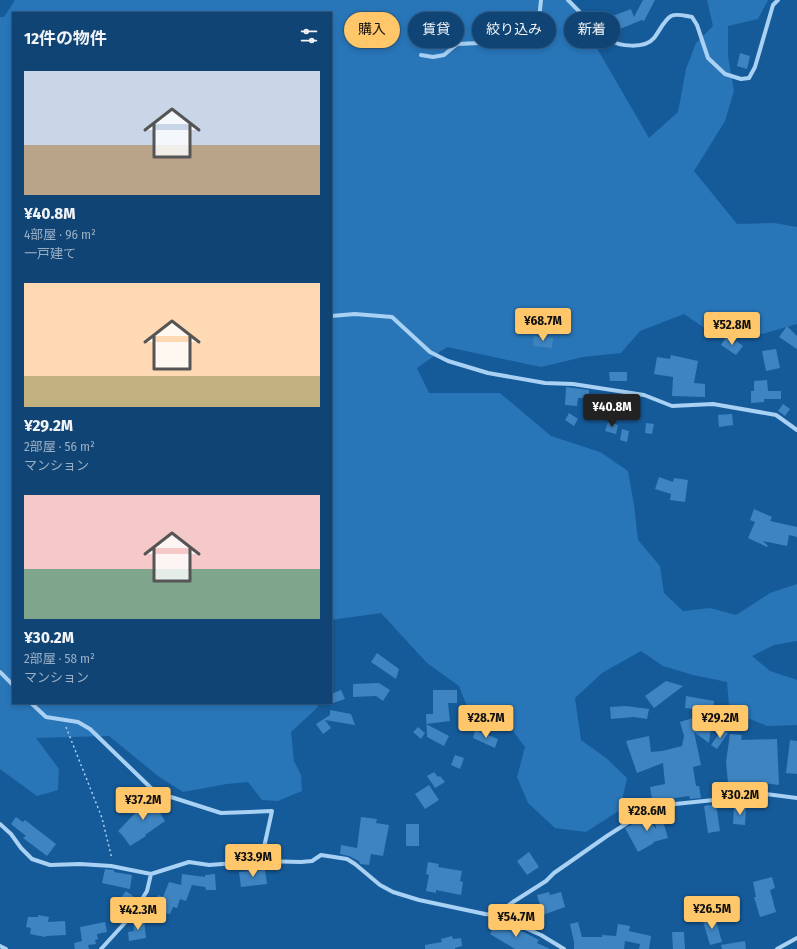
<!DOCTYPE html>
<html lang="ja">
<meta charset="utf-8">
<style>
:root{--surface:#104474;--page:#194b79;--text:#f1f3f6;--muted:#9cb0c5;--line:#305c86;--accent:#ffc76a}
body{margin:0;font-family:"Fira Sans Condensed","Noto Sans JP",sans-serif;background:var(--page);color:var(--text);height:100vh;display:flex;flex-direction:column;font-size:15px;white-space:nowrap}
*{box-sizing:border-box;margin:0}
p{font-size:13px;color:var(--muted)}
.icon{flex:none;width:22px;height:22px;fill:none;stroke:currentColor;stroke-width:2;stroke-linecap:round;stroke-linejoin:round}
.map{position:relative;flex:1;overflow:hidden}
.details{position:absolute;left:12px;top:12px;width:320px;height:692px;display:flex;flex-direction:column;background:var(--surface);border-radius:0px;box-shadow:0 2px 6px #0003,0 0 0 1px var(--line)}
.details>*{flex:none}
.guide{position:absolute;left:344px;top:12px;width:380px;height:36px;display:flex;gap:8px}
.price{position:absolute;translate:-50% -34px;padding:0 9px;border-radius:4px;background:var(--accent);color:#111;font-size:13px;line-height:26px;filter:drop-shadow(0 1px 2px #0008)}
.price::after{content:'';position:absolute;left:50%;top:24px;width:12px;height:9px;margin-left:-6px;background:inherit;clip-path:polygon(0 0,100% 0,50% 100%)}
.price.active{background:#222;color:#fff}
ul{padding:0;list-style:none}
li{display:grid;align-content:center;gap:8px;height:212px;padding:0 12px}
li span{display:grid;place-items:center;height:124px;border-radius:0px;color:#555}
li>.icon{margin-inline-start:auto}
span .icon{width:72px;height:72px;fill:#fffc;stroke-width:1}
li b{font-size:17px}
h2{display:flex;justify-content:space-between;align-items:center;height:48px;padding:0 12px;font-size:17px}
.pill{padding:0 14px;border-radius:18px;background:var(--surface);box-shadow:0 2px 6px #0003,0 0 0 1px var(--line);font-size:14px;line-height:36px}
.pill.active{background:var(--accent);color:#111}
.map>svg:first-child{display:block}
.green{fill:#2875b8}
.building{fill:#3d84c1}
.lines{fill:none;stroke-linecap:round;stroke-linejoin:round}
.path{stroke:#a9d1f3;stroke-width:1.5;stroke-dasharray:2 3;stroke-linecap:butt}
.street{stroke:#a9d1f3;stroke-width:4}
</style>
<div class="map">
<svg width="797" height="949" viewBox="0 0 797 949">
<rect width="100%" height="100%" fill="#155b9a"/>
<path class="green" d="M 15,0 L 569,0 L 649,138 L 678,112 L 686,69 L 696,43 L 713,26 L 707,0 L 768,0 L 758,19 L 728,26 L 728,56 L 734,91 L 725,121 L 694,171 L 737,224 L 775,223 L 797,227 L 797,324 L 762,334 L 713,334 L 684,314 L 640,331 L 621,353 L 583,357 L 541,367 L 447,347 L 417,368 L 429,393 L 500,393 L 551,436 L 600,452 L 628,471 L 634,505 L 638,540 L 660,566 L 664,593 L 683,611 L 710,608 L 736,615 L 770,593 L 797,584 L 797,641 L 774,645 L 752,656 L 770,671 L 797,680 L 797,725 L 767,726 L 745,717 L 729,705 L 727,682 L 693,675 L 663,666 L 641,651 L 602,673 L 575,698 L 581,740 L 606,758 L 627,778 L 620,810 L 586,832 L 555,828 L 528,803 L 517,777 L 525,747 L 507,723 L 474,724 L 459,686 L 427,663 L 381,613 L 331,620 L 331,13 L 13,13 L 13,703 L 317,703 L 318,707 L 291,732 L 294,761 L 301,775 L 302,791 L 278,801 L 262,800 L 248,782 L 227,784 L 183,792 L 158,776 L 109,736 L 36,738 L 59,769 L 58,790 L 37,796 L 0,769 L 0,17 L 4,17 Z"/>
<path class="building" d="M 643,0 L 655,0 L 644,21 L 642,20 L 615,31 L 610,17 L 631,9 L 634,17 Z
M 740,53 L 750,56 L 747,69 L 737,66 Z
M 787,326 L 797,336 L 797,349 L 779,337 Z
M 534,336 L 553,338 L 552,348 L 533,346 Z
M 726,337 L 735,343 L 736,341 L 743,346 L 736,355 L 721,345 Z
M 776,349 L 780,368 L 766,371 L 762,351 Z
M 671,355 L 698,361 L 694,383 L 705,384 L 705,397 L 672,396 L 673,377 L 654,374 L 657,357 L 670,359 Z
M 609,372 L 627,372 L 627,381 L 610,381 Z
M 767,380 L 768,391 L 781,391 L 781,399 L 764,399 L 764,402 L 751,403 L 751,391 L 754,391 L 754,381 Z
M 566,387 L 589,390 L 589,398 L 578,398 L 577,406 L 565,405 Z
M 783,404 L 790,409 L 785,416 L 778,411 Z
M 569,413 L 578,419 L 574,426 L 565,420 Z
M 732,414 L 733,425 L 719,427 L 718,415 Z
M 608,422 L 618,425 L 616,434 L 605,431 Z
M 646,423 L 654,424 L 652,434 L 645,433 Z
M 622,429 L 629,431 L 627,442 L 620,440 Z
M 659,477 L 673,482 L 674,478 L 688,480 L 685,502 L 670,500 L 671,494 L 655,489 Z
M 754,509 L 772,517 L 770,521 L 797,527 L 797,537 L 789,535 L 787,546 L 763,541 L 768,546 L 767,547 L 748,538 L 755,522 L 750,520 Z
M 377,653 L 399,669 L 396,679 L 371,662 Z
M 666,681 L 683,686 L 654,708 L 645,696 Z
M 379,683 L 390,690 L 383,701 L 376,696 L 353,697 L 353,684 Z
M 341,690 L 345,699 L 333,703 L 331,694 Z
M 433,690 L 457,690 L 457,703 L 448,703 L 450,721 L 426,724 L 449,736 L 444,746 L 427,737 L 426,714 L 433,714 Z
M 686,696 L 714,701 L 713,711 L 685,708 Z
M 626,706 L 649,709 L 647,719 L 634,717 L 611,719 L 610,707 Z
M 330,710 L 351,714 L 355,725 L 325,720 L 331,728 L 323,734 L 316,724 L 330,715 Z
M 713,712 L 709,743 L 694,732 L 701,765 L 693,767 L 696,786 L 699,786 L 701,798 L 690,799 L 689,796 L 661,800 L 660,798 L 652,799 L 650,787 L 665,784 L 663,763 L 637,773 L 626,741 L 649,736 L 651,752 L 662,751 L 682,746 L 684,736 L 680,722 Z
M 418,727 L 425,733 L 421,739 L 413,732 Z
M 722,729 L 728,733 L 717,749 L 711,745 Z
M 475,730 L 498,739 L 495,748 L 473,738 Z
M 730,734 L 742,735 L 741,740 L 777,739 L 779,785 L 763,783 L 763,784 L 752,784 L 752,782 L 738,783 L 738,782 L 728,783 L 726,762 Z
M 790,740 L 797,741 L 797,774 L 786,773 Z
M 455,755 L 464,758 L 460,769 L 451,765 Z
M 434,772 L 438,777 L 440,776 L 445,782 L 435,788 L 427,776 Z
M 429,785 L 439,800 L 425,809 L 415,794 Z
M 150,797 L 154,804 L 162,798 L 167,806 L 159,811 L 165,821 L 145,835 L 146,836 L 130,846 L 123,836 L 118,831 L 139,809 L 137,805 Z
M 633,800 L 638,805 L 627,814 L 622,809 Z
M 716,804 L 720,831 L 708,833 L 704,806 Z
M 734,808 L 746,808 L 745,825 L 733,824 Z
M 660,811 L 668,838 L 653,842 L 654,843 L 638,852 L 625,828 L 647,817 L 656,829 L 654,813 Z
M 16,817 L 23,822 L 25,820 L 56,844 L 47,856 L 23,838 L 26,836 L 11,824 Z
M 361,817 L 377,819 L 376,823 L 389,825 L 383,856 L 371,854 L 369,865 L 360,864 L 359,861 L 349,856 L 340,854 L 341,845 L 357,848 Z
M 406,824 L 419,824 L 419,846 L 406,846 Z
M 529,852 L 539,867 L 527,875 L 517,861 Z
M 428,862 L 439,864 L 438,867 L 462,871 L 460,881 L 463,882 L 461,895 L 436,890 L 436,893 L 426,891 L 429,875 L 426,874 Z
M 105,869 L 114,870 L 114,872 L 132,875 L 130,889 L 102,883 Z
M 265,870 L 267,884 L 241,887 L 239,872 Z
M 182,874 L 205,877 L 205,875 L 215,874 L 216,890 L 206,890 L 205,887 L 192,885 L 186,901 L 180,899 L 177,908 L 173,907 L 170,914 L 158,911 L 157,912 L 144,907 L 148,897 L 156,900 L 158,895 L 163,897 L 169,882 L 181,885 Z
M 772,877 L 775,888 L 770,890 L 776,912 L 760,917 L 754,897 L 756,897 L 753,882 Z
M 126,891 L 137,899 L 121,921 L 110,912 Z
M 549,892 L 550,895 L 561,892 L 565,907 L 543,915 L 537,895 Z
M 714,914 L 722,942 L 710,945 L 702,918 Z
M 38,915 L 49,917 L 48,922 L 65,921 L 66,935 L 46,936 L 45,937 L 30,934 L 31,928 L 26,927 L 28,917 L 38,917 Z
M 144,919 L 146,938 L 129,941 L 128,932 L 134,931 L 133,920 Z
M 105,922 L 107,932 L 97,934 L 98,939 L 95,940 L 96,944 L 88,945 L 89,949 L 75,949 L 74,943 L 82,941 L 80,927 Z
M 578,922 L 582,937 L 602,937 L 602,935 L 616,936 L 618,924 L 630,926 L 629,931 L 651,936 L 649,949 L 639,949 L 640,944 L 625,941 L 624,949 L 574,949 L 574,942 L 570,924 Z
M 495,924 L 509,931 L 512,926 L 514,927 L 539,940 L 537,943 L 550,949 L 515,949 L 490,934 Z
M 672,932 L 684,932 L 685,949 L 673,949 Z
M 452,936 L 453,939 L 461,938 L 462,946 L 455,948 L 455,949 L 425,949 L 425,945 L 442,942 L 441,939 Z
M 745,941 L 746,949 L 722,949 L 721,945 Z"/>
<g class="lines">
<path class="path" d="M 66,727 L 102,818 L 112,859"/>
<path class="street" d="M 568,0 C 581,13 594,28 608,39 C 619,47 645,49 654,38 C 659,32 664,20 671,16 C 677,13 685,16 692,17 L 697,25 L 708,58 L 725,74 L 741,79 L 749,78 L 755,67 L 773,5 L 778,0
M 421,55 L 433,57 L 444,55 L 457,44 L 504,42 L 533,33 L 538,29 L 541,0
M 331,316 L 355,314 L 392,317 L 430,352 L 448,361 L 488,373 L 545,383 L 573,384 L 644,395 L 672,406 L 713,404 L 776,415 L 797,430
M 0,672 L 13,685
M 31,703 L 46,717 L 78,722 L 90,729 L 151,788 L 171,797 L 221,813 L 272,811 L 261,861
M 0,824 L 11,834 L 21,848 L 32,859 L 50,865 L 80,864 L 111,866 L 151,874 L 189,862 L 209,865 L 261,861 L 301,862 L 312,861 L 321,855 L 347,859 L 355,864 L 380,885 L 393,892 L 419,900 L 485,914 L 496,915 L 541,935 L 564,949
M 496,915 L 513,902 L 546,881 L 554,873 L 607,836 L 646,811 L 675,804 L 714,800 L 750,792 L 797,798
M 0,946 L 6,949
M 101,949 L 132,915 L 147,891 L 151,874
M 777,949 L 797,938"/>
</g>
</svg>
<b class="price" style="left:543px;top:342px">¥68.7M</b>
<b class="price" style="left:732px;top:346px">¥52.8M</b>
<b class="price active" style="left:612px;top:428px">¥40.8M</b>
<b class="price" style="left:486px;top:739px">¥28.7M</b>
<b class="price" style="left:720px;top:739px">¥29.2M</b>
<b class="price" style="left:740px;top:816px">¥30.2M</b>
<b class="price" style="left:143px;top:821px">¥37.2M</b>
<b class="price" style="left:647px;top:832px">¥28.6M</b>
<b class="price" style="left:253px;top:878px">¥33.9M</b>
<b class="price" style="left:712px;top:930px">¥26.5M</b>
<b class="price" style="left:138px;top:931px">¥42.3M</b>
<b class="price" style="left:516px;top:938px">¥54.7M</b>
<div class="guide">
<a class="pill active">購入</a>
<a class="pill">賃貸</a>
<a class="pill">絞り込み</a>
<a class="pill">新着</a>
</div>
<section class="details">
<h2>12件の物件<svg class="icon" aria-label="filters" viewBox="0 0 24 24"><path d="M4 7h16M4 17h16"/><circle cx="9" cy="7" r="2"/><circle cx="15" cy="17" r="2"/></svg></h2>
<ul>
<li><span style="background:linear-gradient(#c9d6e8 60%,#b9a48a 0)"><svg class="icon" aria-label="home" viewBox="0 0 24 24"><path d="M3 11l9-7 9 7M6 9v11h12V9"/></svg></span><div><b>¥40.8M</b><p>4部屋 · 96 m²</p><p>一戸建て</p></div></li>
<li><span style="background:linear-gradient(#ffd9b3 75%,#c2b280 0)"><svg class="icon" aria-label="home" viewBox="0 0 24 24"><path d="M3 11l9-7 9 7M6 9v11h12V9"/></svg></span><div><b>¥29.2M</b><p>2部屋 · 56 m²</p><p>マンション</p></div></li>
<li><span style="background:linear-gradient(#f6c9c9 60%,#7fa58c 0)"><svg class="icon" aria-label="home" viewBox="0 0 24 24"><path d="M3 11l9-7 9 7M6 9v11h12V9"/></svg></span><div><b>¥30.2M</b><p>2部屋 · 58 m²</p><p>マンション</p></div></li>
</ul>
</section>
</div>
